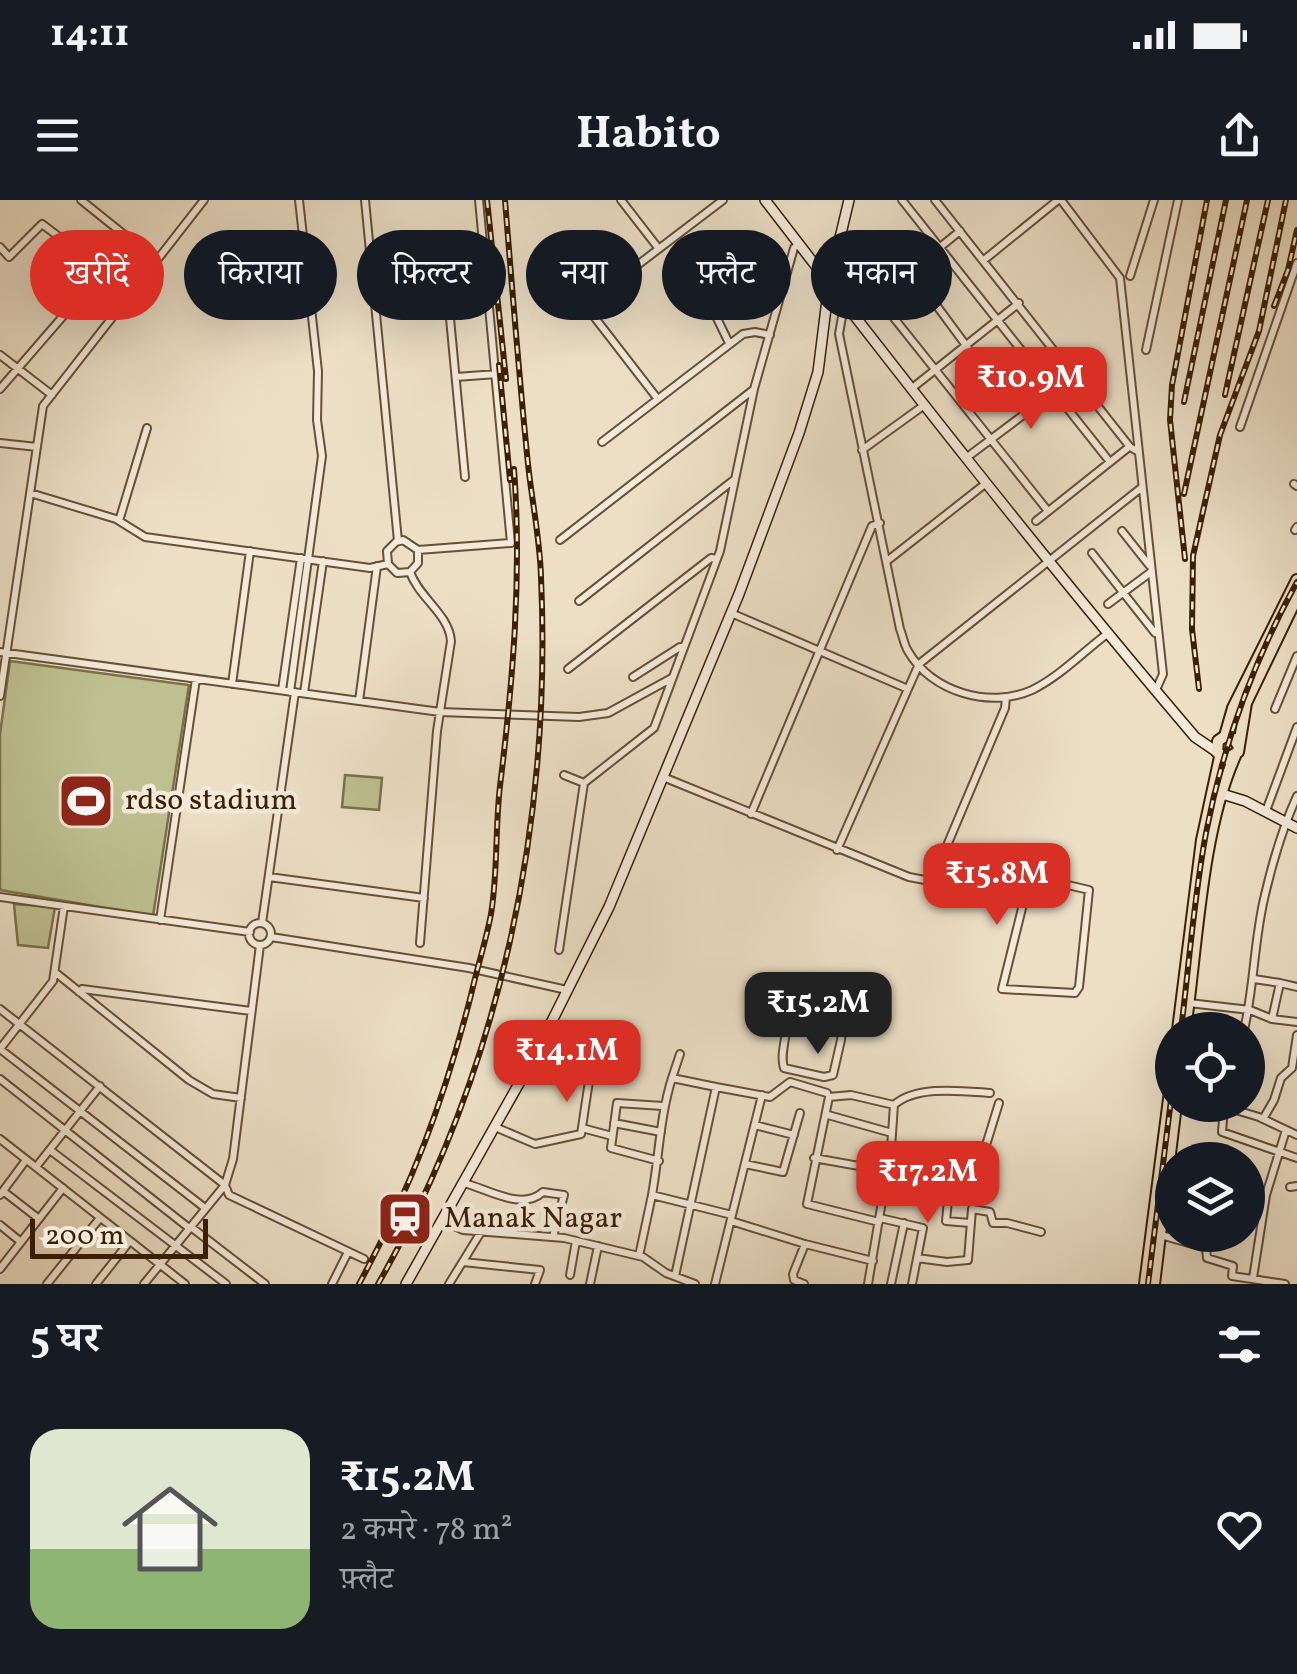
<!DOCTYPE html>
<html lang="hi">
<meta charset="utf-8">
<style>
:root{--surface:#171b24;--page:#242831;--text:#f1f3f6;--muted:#9ea1a6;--accent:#d93025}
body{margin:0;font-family:Vollkorn,"Noto Serif Devanagari",serif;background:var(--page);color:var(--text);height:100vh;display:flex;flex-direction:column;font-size:38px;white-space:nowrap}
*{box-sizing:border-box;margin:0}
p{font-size:32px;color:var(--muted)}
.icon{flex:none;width:55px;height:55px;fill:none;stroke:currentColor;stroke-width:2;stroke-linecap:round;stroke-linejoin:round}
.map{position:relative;height:1084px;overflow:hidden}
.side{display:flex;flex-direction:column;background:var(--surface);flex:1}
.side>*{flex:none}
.hud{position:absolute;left:30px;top:30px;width:1238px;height:90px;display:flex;gap:20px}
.fabs{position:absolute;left:1155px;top:812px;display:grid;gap:20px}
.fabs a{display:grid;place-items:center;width:110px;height:110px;border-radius:50%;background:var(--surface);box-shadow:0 10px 40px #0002;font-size:50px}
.scale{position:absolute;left:30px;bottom:25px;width:178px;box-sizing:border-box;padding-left:10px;border:5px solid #3b2005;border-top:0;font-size:28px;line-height:35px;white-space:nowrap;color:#3b2005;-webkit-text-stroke:8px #f3eada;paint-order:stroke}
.price{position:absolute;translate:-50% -85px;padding:0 22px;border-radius:20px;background:var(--accent);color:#fff;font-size:32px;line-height:65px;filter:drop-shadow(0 2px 5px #0008)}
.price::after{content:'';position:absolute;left:50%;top:60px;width:30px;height:22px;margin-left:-15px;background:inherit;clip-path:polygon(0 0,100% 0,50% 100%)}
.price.current{background:#222;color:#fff}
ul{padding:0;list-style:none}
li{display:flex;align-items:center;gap:30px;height:250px;padding:0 30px}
li span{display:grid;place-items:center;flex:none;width:280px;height:200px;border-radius:30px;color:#555}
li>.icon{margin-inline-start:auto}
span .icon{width:120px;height:120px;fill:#fffc;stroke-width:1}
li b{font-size:42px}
h2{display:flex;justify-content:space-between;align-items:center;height:120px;padding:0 30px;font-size:42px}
.pill{padding:0 35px;border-radius:45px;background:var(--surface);box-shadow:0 10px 40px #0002;font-size:35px;line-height:90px}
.pill.current{background:var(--accent);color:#fff}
.status{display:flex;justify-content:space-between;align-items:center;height:70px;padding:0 50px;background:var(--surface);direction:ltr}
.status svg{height:28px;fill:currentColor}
header{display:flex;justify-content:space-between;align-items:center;height:130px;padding:0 30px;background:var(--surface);font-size:45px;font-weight:700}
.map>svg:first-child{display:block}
.green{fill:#bec091;stroke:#7c704b;stroke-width:2.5}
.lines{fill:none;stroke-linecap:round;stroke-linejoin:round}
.street-casing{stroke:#675035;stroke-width:10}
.secondary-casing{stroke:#3b2005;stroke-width:12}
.primary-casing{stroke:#3b2005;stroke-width:14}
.street{stroke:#f3eada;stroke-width:6}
.secondary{stroke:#f3eada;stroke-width:9}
.primary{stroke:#ecdfc6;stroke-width:10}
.rail-casing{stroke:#3b2005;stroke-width:6}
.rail{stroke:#f3eada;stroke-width:2.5;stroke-dasharray:8;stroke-linecap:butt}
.labels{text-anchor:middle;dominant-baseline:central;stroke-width:9;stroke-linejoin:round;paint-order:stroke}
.poi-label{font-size:30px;fill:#3b2005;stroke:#f3eada;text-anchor:start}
</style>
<div class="status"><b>14:11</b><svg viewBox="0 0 49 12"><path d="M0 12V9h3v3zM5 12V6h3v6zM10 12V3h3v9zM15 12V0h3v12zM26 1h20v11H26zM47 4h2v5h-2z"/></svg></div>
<header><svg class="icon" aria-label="menu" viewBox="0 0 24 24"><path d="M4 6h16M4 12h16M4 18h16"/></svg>Habito<svg class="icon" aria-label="share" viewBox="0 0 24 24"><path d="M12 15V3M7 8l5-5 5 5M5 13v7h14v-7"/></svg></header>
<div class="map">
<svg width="1297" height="1084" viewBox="0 0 1297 1084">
<rect width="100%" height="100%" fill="#ecdfc6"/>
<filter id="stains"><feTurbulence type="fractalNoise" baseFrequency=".002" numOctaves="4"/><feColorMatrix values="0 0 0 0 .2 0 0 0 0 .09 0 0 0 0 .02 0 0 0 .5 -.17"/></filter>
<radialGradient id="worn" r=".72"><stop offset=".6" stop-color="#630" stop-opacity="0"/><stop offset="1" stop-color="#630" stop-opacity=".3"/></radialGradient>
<path class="green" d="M 10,461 L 189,485 L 153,716 L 0,690 L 0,534 Z
M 345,575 L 382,578 L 379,610 L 342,607 Z
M 14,704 L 55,707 L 48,748 L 18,745 Z"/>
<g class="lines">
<g class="street-casing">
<path id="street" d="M 81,0 L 157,61
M 365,0 L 398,341
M 621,0 L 659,49
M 902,0 L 1110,262
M 935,0 L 1130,247 L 1137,251
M 1061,0 L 1120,78 L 1163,474 L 1156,490
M 0,47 L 9,57 L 42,24 L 103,70 L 129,39
M 984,60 L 1058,0
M 908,74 L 931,98 L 982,167
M 1130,76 L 1154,0
M 373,81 L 446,76 L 465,277
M 878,98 L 1048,311
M 710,104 L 729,143
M 846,109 L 843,111 L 839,134 L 900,429 C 903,436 904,445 908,451 C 931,492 990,509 1032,490 C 1059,477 1083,452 1107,434
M 855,116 L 960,31
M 1146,150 L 1178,0
M 0,155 L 52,195
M 456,177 L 497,174
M 0,189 L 103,70
M 911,189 L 1019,103
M 657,198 L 585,105 L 723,0
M 1240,227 L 1297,63
M 602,242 L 743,134 L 755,132 L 770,135
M 0,243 L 37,247
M 862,250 L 923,206
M 966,258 L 1075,176
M 1294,284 L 1297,286
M 30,293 L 116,319 L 145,337 L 370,368 L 388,364
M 119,321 L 147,228
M 1036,321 L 1129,247
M 1295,330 L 1297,327
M 1122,331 L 1149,365
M 560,340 L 753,190
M 418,350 L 418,363 L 410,372 L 397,373 L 388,364 L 387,351 L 396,342 L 403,340 L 418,350 L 511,343 L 479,0
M 1092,353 L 1155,433
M 887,361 L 985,284
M 410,372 C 419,398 449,414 451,441 L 437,531 L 420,743
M 579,401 L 735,279
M 1108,404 L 1151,372
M 731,413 L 908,489
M 0,452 L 440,512 L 579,517 L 608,513 L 672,478
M 568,469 L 711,358 L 717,359
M 633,477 L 680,447 L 684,447
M 232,484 L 250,351
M 282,490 L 301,358
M 290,492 L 322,256 L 317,220 L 318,171 L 299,0
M 304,493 L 323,361
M 0,496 L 43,206 L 204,0
M 359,501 L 377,366
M 1275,509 L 1297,456
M 564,575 L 584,583
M 663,577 L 909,677 L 1010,696
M 1266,611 L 1297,527
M 751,614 L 872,326 L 880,323
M 837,650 L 919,464 L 1141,288
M 1030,676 L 1089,690 L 1079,787 L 1075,793 L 1002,789 Z
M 269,677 L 424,698
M 932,681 L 1005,508 L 1006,497
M 0,697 L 250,732
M 64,706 L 53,781 L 0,849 L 205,1008
M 160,720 L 196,479
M249 734a11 11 0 1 1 22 0a11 11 0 1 1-22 0Z
M 262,723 L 295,492
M 271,737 L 469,768 L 567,790
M 559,750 L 584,583 L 654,528 L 720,351 L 754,189 L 794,48 L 798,44
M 56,773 L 189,880 L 213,894 L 241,898
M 1254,779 L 1280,783 L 1272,819
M 1280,783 L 1297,787
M 79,792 L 82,789 L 251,811
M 1189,803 L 1250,810 L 1272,819 L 1297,822
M 0,809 L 225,985 L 229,995 L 364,1059
M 787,815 C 789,832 779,852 784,868 L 824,877 L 833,875 L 841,840 L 844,800
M 1244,830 C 1254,787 1254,742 1264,699 C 1272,664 1282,629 1297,596
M 0,879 L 189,1028
M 716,887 L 770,897 L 790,882 L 827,893
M 1219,905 L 1259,917 L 1297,935
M 1224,907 L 1222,932 L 1297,958
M 828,915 L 892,933
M 1263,919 L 1274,900 L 1281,878 L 1292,868 L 1297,835
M 614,923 L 661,932
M 755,925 L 794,935
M 495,927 L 535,944 L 581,934 L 589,881
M 582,928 L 612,936
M 0,939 L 185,1084
M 50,950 L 226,1084
M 814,958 L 949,982
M 659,961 L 611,948 L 617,903 L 663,906
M 745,964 L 783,972 L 800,913
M 939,966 L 978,971 L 999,903
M 36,967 L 100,886
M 951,968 L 946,1021 L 970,1023
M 464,983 C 490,990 522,1011 543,992 L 564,995 L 553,1037
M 1290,987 L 1297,986
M 3,991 L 39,1019
M 0,995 L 26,960
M 652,995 C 659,956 660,916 672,878
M 732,1015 L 762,895
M 880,1018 L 923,1028 L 912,1084
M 443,1021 L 463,1030 L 564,1038 L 643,1057 L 666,1073 L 695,1084
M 731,1021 L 805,1044 L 873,1061
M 879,1022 L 807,1004 L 829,897 L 851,895 L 894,905
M 0,1025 L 21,1042
M 191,1027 L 265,1084
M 1161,1035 L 1206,1048 L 1207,1058 L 1233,1066 L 1232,1076 L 1285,1084
M 639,1056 L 652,995 L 732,1015 L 715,1084
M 917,1058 L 947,1062 L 968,1060 L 972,1009 L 990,1012 L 993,1023 L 1007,1023 L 1041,1032
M 463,1062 L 540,1070 L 535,1084
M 0,1069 L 63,988
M 570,1075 L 576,1041
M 675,1076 L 716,887 L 672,878 L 680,854
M 1253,1078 L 1266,995 L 1286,930
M 47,1084 L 100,1018
M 96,1084 L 130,1041
M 144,1084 L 225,985 L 233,959 L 260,745
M 332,1084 L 348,1052
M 449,1084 L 481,1032
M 590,1084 L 598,1046
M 804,1084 L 794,1080 L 793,1074 L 805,1044
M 868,1084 L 891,948 L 894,905 C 916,885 962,891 990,893
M 891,1084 L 904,1023"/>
</g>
<g class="secondary-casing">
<path id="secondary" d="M 765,0 C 905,182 1046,362 1195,537 L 1217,552
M 1219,593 L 1245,601 L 1297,628
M 406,1084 L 535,855 L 609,707 L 739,394 L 799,233 L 818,172 L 829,84 L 849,0"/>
</g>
<g class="primary-casing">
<path id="primary" d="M 1225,536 L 1233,508 L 1297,380
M 1238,545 L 1234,539 L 1225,536 L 1218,541 L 1217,552 L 1226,559 L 1238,552 L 1246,503 L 1297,397
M 1178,830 L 1202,640 L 1220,557
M 1185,830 C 1197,746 1201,632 1235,556
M 1145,1084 L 1172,876
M 1154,1084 L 1176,905"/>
</g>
<use href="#street" class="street"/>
<use href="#secondary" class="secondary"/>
<use href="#primary" class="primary"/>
<g class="rail-casing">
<path id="rail" d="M 487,0 L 506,179
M 1274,106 L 1288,70 L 1297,30
M 499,165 L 510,280
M 1225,195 L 1268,0
M 1184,202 L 1226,0
M 1184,294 L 1247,0
M 1185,359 L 1170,220 L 1172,185 L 1207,0
M 1199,489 L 1192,429 L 1193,356 L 1220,235 L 1259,131 L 1286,0
M 1181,830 C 1189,765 1194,697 1206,633 C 1223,545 1254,460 1297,382
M 359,1084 C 411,988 444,901 471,795 C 477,768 486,741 491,714 C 498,672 495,629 500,586 C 513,480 522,375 514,269
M 378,1084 C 501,870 552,622 541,377 C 540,339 532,302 528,264 C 519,176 512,88 505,0
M 1148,1084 L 1172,892"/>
</g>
<use href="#rail" class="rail"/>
</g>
<defs>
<g id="stadium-square" transform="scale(2.875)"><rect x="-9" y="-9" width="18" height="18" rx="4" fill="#8f2418" stroke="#f3eada"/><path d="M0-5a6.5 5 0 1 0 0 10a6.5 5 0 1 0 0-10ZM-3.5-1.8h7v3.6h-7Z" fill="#fff"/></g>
<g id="station-square" transform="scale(2.875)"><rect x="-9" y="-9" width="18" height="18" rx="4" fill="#8f2418" stroke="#f3eada"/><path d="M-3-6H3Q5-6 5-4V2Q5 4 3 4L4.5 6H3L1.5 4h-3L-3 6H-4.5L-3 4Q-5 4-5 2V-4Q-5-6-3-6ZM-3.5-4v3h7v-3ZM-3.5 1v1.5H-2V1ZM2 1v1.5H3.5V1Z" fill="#fff"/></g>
</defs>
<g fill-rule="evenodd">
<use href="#stadium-square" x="86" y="601"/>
<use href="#station-square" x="405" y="1019"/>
</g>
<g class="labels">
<g class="poi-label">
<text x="125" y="601">rdso stadium</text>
<text x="444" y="1019">Manak Nagar</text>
</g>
</g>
<rect width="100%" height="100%" filter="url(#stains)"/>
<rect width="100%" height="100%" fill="url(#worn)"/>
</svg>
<div class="fabs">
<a><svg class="icon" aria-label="locate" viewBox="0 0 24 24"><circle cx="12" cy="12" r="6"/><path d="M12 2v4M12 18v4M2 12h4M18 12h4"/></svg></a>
<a><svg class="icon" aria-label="layers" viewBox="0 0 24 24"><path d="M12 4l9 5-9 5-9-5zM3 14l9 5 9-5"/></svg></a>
</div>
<div class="scale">200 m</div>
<b class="price" style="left:1031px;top:232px">₹10.9M</b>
<b class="price" style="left:997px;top:728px">₹15.8M</b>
<b class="price current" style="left:818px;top:857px">₹15.2M</b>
<b class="price" style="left:567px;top:905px">₹14.1M</b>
<b class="price" style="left:928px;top:1026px">₹17.2M</b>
<div class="hud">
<a class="pill current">खरीदें</a>
<a class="pill">किराया</a>
<a class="pill">फ़िल्टर</a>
<a class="pill">नया</a>
<a class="pill">फ़्लैट</a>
<a class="pill">मकान</a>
</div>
</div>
<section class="side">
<h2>5 घर<svg class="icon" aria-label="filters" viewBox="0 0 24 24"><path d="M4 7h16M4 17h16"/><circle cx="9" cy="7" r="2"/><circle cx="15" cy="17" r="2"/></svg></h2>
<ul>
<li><span style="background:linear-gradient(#dfe7d0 60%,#8fb573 0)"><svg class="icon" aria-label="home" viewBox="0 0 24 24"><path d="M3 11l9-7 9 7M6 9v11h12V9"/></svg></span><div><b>₹15.2M</b><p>2 कमरे · 78 m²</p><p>फ़्लैट</p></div><svg class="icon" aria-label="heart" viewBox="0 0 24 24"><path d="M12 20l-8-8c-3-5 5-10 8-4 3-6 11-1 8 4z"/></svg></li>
</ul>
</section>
